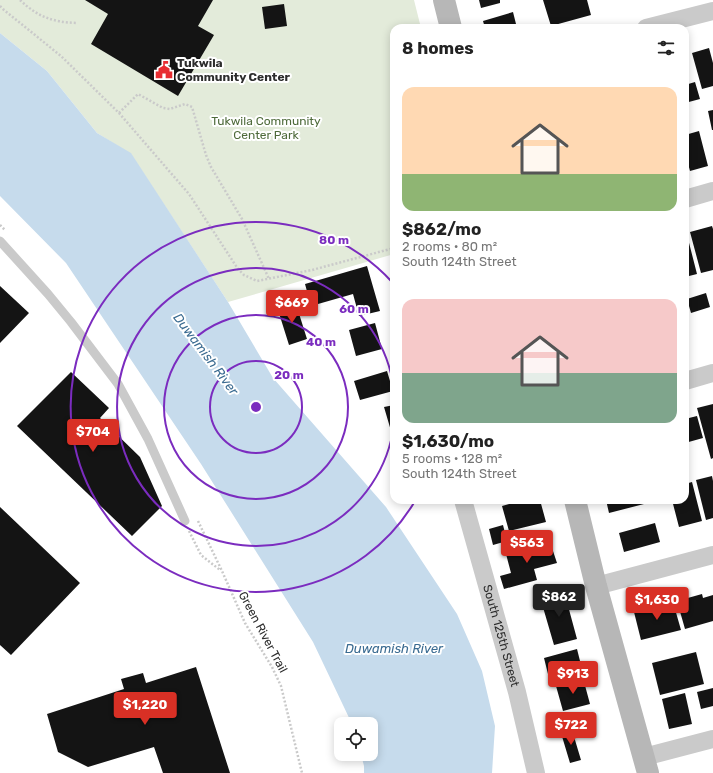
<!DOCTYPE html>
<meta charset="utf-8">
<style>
:root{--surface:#fff;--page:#f6f6f6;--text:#222;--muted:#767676;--accent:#d93025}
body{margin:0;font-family:Rubik,sans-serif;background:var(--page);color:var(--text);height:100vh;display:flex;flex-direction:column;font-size:15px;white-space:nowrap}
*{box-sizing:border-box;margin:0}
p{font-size:13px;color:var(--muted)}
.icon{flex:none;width:22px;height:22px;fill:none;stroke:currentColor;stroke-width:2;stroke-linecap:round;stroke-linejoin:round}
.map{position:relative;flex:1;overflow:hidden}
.details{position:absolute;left:390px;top:24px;width:299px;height:480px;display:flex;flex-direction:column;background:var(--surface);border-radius:12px;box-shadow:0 2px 10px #0003}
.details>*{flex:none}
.fabs{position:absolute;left:334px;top:717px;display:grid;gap:8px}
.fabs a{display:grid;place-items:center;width:44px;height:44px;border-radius:8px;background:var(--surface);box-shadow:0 2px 10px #0003;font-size:20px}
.price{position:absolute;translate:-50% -34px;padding:0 9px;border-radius:4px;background:var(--accent);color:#fff;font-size:13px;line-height:26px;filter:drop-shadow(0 1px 2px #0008)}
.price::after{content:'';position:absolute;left:50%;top:24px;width:12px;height:9px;margin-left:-6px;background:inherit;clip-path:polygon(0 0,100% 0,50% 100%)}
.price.active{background:#222;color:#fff}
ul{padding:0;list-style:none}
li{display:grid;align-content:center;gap:8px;height:212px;padding:0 12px}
li span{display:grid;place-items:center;height:124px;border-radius:12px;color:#555}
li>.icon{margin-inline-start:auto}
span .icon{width:72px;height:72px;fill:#fffc;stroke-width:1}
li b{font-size:17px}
h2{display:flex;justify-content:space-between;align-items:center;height:48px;padding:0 12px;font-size:17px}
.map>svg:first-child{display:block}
.green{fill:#e3ebda}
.water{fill:#c6dbec}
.building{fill:#141414}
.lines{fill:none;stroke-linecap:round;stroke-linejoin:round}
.path{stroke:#cacaca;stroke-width:2.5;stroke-dasharray:2 2;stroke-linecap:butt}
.lane{stroke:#cacaca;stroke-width:9}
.street{stroke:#cacaca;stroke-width:18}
.secondary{stroke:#b7b7b7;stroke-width:22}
.ring{fill:none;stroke:#7b2cbf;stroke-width:2}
.labels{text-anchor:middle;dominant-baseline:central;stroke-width:4;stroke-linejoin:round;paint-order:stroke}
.poi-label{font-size:12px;font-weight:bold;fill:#2d2d2d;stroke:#fff;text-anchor:start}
.park-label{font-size:12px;fill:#4e6a3a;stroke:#fff}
.street-label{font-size:12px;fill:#2d2d2d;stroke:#fff}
.water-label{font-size:13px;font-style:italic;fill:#3a6b91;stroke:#fff}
.centre{fill:#7b2cbf;stroke:#fff;stroke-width:2}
.ring-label{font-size:12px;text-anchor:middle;font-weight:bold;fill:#7b2cbf;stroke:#fff;stroke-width:4;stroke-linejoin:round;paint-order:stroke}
</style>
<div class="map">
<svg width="713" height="773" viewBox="0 0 713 773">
<rect width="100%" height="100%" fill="#fff"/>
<path class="green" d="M 0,0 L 414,0 L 421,28 L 394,28 L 394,254 L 228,302 L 131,154 L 97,133 L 47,71 L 0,33 Z"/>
<path class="water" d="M 0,33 L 47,71 L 97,133 L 131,153 L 228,302 L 273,378 L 386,507 L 457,614 L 482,671 L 495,726 L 492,773 L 364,773 L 364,766 L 361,754 L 371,754 L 371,724 L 352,724 L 313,642 L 201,464 L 66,263 L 0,196 Z"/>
<path class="building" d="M 85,0 L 213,0 L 198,26 L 214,35 L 178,96 L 91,44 L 108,14 Z
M 479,0 L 500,0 L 500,3 L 481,8 Z
M 543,0 L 587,0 L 591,15 L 551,26 Z
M 284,4 L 287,26 L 265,29 L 262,7 Z
M 513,12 L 517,28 L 485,28 L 483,21 Z
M 709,48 L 713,63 L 713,86 L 702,89 L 692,53 Z
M 695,82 L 700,99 L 685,103 L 685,85 Z
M 713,110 L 713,130 L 712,130 L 708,111 Z
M 699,131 L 708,166 L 690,171 L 685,152 L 685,135 Z
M 712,226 L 713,229 L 713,270 L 701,273 L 690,232 Z
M 686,231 L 697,274 L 685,277 L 685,232 Z
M 367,266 L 380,311 L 359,316 L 353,294 L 311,306 L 305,284 Z
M 0,286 L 29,313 L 0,343 Z
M 706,293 L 710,307 L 691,313 L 687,299 Z
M 296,304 L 307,339 L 289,345 L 278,310 Z
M 375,323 L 382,349 L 356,356 L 349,330 Z
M 387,371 L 393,391 L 360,400 L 354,381 Z
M 71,372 L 109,408 L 100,418 L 140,457 L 162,506 L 132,536 L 17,426 Z
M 713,404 L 713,458 L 711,459 L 697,408 Z
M 394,405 L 394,441 L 384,407 Z
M 697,416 L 703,438 L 685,443 L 685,419 Z
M 712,476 L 713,481 L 713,518 L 706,520 L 696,480 Z
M 692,482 L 702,521 L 679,527 L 672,500 L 685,500 L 685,484 Z
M 523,500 L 540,500 L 546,522 L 509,531 L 502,506 Z
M 606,500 L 643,500 L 644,504 L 609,513 Z
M 0,507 L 80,583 L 11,655 L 0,645 Z
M 655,523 L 660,542 L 624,552 L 619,533 Z
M 503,525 L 507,541 L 493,545 L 489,529 Z
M 550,542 L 557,563 L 534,569 L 537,580 L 504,589 L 500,576 L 511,573 L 506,554 Z
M 564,591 L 577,639 L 554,645 L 540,597 Z
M 702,594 L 703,598 L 713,595 L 713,621 L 685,629 L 677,601 Z
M 673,602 L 681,630 L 641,640 L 634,612 Z
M 577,649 L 582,669 L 549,678 L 544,658 Z
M 696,652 L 704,684 L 660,695 L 652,663 Z
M 196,667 L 230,773 L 163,773 L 154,747 L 88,767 L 58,752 L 47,714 L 124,689 L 121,679 L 143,673 L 146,683 Z
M 583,678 L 590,704 L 563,711 L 556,686 Z
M 713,688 L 713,706 L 701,709 L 697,692 Z
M 685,693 L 692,724 L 669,729 L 662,699 Z
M 572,730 L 581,760 L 570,763 L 561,733 Z"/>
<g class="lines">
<path class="path" d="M 20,0 C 38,17 52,22 77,23
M 0,6 L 4,10 L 61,56 L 119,113 L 189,194 L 238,269 L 244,275 L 257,281 L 312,270 L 394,248
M 119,113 L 138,94 L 163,108 L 170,109 L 185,104 L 192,107 L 206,155 L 211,167 L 242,219 L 269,279
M 0,225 L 5,230
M 198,521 L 222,571 L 245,623 L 272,667 L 281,686 L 302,773
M 189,531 L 201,555 L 220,570"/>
<path class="lane" d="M 0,241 L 48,294 L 71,322 L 118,384 L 148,439 L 185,521"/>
<g class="street">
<path d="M 646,28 L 713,11"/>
<path d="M 685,199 L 713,191"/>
<path d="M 685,381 L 713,373"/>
<path id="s1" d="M 463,500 L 517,692 L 536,773"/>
<path d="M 596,586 L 713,555"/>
<path d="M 644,757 L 713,739"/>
</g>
<path class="secondary" d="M 444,0 L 451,28
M 575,500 L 596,586 L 648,773"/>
</g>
<g class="ring">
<circle cx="256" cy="407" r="46"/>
<circle cx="256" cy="407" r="92"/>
<path d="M394 424A139 139 0 1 1 394 390"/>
<path d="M415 501A185 185 0 1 1 393 283"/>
</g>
<defs>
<g id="civic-bare" transform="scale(1.38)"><path d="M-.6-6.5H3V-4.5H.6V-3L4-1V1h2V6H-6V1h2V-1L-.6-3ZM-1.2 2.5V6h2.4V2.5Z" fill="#e82c31" stroke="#fff" stroke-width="2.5" paint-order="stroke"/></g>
</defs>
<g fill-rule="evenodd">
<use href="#civic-bare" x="164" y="70"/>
</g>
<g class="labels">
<g class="poi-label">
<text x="177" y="63">Tukwila<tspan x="177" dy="14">Community Center</tspan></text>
</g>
<g class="park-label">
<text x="266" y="121">Tukwila Community<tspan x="266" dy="14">Center Park</tspan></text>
</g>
<g class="street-label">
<text transform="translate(263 632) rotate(62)">Green River Trail</text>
<text stroke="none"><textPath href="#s1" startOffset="141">South 125th Street</textPath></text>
</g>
<g class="water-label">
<text transform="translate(206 354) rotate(53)">Duwamish River</text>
<text x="394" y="648">Duwamish River</text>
</g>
</g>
<circle cx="256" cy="407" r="6" class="centre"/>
<g class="ring-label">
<text x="334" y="244">80 m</text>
<text x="354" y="313">60 m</text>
<text x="321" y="346">40 m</text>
<text x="289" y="379">20 m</text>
</g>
</svg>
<div class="fabs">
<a><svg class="icon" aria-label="locate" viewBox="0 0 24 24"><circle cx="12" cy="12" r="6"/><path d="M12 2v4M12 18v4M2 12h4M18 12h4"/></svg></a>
</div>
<b class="price" style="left:292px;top:324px">$669</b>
<b class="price" style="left:93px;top:453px">$704</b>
<b class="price" style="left:527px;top:564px">$563</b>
<b class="price active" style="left:559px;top:618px">$862</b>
<b class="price" style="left:657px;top:621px">$1,630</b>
<b class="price" style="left:573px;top:695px">$913</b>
<b class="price" style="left:145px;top:726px">$1,220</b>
<b class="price" style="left:571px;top:746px">$722</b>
<section class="details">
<h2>8 homes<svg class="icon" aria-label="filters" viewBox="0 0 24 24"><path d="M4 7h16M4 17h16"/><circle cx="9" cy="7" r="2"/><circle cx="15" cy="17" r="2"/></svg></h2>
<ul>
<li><span style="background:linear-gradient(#ffd9b3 70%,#8fb573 0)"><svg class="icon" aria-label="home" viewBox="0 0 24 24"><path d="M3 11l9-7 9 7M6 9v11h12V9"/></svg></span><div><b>$862/mo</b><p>2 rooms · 80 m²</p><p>South 124th Street</p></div></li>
<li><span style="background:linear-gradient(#f6c9c9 60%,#7fa58c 0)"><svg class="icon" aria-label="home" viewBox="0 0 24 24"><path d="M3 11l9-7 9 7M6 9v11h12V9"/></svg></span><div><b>$1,630/mo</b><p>5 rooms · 128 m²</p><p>South 124th Street</p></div></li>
</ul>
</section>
</div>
